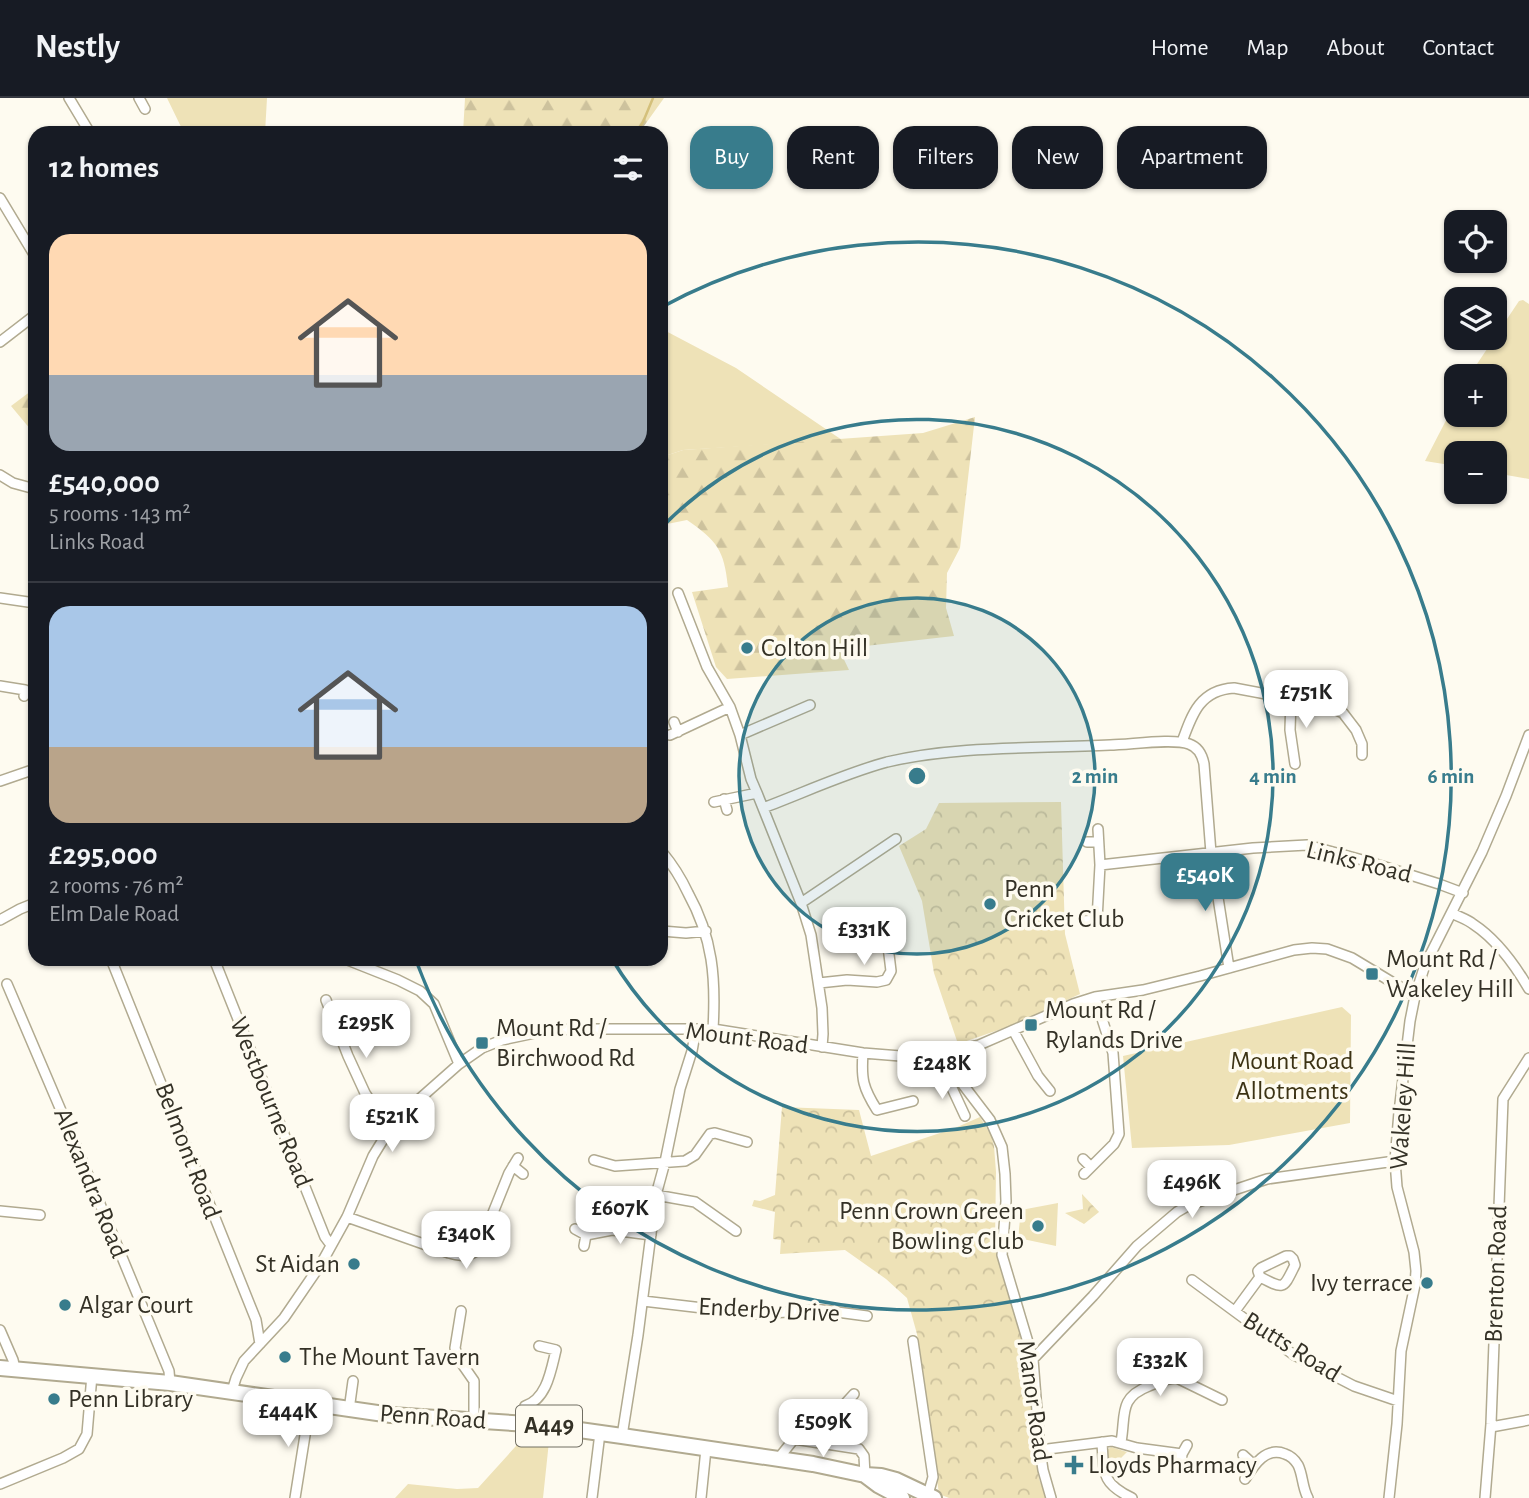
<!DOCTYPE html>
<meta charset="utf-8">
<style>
:root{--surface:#171b24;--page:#242831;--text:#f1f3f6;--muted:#9ea1a6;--line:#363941;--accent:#387c8c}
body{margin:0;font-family:"Alegreya Sans",sans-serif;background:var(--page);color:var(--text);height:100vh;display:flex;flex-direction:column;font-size:26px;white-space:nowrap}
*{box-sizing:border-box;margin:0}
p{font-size:23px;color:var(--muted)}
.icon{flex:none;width:38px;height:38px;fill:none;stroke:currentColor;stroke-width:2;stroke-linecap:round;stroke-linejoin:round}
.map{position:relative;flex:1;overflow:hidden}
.drawer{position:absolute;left:28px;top:28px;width:640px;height:840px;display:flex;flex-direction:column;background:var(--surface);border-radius:21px;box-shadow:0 2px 5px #0004}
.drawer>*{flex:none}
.hud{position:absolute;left:690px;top:28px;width:665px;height:63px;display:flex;gap:14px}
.fabs{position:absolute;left:1444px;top:112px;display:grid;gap:14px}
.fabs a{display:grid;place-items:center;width:63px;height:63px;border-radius:14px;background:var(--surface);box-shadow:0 2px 5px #0004;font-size:35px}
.price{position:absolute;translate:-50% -60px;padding:0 16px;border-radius:14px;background:#fff;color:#222;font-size:23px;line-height:46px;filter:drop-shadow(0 2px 4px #0008)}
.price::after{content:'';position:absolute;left:50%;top:42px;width:21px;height:16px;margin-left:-10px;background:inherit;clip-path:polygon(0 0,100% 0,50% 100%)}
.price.active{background:var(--accent);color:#fff}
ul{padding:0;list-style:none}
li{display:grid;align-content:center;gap:14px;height:371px;padding:0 21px}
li+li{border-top:2px solid var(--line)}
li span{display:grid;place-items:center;height:217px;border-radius:21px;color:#555}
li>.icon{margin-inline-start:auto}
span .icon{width:126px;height:126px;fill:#fffc;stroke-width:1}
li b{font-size:30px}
h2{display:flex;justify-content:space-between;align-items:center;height:84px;padding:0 21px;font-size:30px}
.tag{padding:0 24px;border-radius:21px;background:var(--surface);box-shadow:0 2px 5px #0004;font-size:24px;line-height:63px}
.tag.active{background:var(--accent);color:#fff}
header{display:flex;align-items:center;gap:42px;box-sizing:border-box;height:98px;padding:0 35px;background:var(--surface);border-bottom:2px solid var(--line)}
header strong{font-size:33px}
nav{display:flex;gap:38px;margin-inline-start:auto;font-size:24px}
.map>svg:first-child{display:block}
.green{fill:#eee2b7}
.forest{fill:url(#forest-firs)}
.park{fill:url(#park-crowns)}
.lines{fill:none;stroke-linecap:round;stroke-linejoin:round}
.stream{stroke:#d4c07b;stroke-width:2.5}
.minor-casing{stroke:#b1aa90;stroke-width:12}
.highway-casing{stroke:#b1aa90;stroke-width:18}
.minor{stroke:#fff;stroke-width:9}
.highway{stroke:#fff;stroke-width:14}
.ring{fill:none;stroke:#387c8c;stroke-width:3.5}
.poi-dot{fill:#387c8c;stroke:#fefbf0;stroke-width:2.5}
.labels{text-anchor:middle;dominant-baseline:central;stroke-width:7;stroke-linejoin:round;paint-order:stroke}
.shield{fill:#fefbf0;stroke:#716e63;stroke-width:2}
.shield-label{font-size:24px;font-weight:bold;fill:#343126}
.poi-label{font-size:26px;fill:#343126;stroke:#fefbf0;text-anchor:start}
.street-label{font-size:26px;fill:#343126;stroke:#fefbf0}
.park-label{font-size:26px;fill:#3c3314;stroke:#fefbf0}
.centre{fill:#387c8c;stroke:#fefbf0;stroke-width:3.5}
.ring-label{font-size:21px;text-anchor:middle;font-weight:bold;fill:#387c8c;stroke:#fefbf0;stroke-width:7;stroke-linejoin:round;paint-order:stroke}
</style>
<header>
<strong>Nestly</strong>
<nav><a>Home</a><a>Map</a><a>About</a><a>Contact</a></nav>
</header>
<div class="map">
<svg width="1529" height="1400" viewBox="0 0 1529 1400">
<defs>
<pattern id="forest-firs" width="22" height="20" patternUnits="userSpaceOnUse" patternTransform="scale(1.75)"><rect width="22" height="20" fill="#eee2b7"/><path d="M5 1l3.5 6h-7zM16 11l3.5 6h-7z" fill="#cdc29d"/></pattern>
<pattern id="park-crowns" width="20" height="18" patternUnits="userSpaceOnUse" patternTransform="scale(1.75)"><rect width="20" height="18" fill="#eee2b7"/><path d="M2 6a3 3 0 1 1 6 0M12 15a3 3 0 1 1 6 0" fill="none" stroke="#cdc29d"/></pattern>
</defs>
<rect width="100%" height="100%" fill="#fefbf0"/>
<path class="green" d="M 167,0 L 267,0 L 265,35 L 184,35 Z
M 1523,202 L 1529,206 L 1529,381 L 1495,375 L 1494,355 L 1456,355 L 1456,368 L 1425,363 L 1456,303 L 1456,317 L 1494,317 L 1494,278 L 1469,278 L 1519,203 Z
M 662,231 L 736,270 L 842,342 L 683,352 L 662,359 Z
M 1342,909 L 1351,917 L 1350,1025 L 1229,1047 L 1132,1050 L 1123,958 Z
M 1058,1105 L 1056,1148 L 1018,1140 L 1021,1112 Z
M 517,1332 L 550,1334 L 543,1400 L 395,1400 L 408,1386 L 457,1391 L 478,1390 L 516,1348 Z
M 1111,1349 L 1127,1354 L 1107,1374 L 1107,1352 Z"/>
<path class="forest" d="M 465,0 L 664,0 L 639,35 L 463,35 Z
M 35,290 L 35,335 L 31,332 L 11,308 Z
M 975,319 L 960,450 L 947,475 L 946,510 L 954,538 L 839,551 L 849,572 L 727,581 L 716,569 L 692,494 L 728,489 C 724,451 717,443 687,422 L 662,427 L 662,359 L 683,352 L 923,335 Z"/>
<path class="park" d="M 1061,704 L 1065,836 L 1080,896 L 1013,927 L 958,946 L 934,875 L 922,803 L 899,748 L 926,731 L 939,705 Z
M 782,1009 L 859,1012 L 871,1058 L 955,1030 L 980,1019 L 991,1037 L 994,1048 L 996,1074 L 995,1144 L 1028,1246 L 1039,1381 L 1047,1400 L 949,1400 L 939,1396 L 917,1236 L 907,1200 L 886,1181 L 845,1152 L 780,1156 L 781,1142 L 773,1141 L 775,1114 L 752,1108 L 754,1102 L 760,1103 L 775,1097 Z
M 1082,1096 L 1099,1114 L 1084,1126 L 1065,1115 L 1083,1111 Z"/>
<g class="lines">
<path class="stream" d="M 636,35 L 643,24 L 653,0"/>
<g class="minor-casing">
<path id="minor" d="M 69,0 L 90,35
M 139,0 L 145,11
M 0,100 L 35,158
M 0,244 L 35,217
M 0,377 L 13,385 L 35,391
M 678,495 L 707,569 L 730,609 L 740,637 L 751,681 L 757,695
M 0,500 L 35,505
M 0,588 L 25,592 L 24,598
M 1291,601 L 1290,632 L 1295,666
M 674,624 L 678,634
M 670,637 L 730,609
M 740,637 L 810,607
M 1182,644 C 1192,616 1200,592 1234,590 L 1325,607 L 1343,615 L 1356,632 L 1362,646 L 1362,657
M 0,683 L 35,671
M 724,701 L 727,712
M 714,704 L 757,695 L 801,805 L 811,837 L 822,910 L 823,936 L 822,949
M 763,710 C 803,695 846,675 887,664 C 959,647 1036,651 1110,647 C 1129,647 1172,640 1189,646 C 1198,649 1202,656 1204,666 L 1211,755 L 1229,870
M 1087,744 L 1098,744
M 662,754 C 672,766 681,780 688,795 C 713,840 716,881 713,931
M 1100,767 L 1253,750 L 1307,747 L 1366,763 L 1439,786 L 1463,795
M 801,805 L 896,741
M 1452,815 C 1459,819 1467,821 1473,826 C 1496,841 1515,867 1529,891
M 0,822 L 20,811 L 35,805
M 1097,822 L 1114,821
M 1082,823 L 1097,822 L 1100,767 L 1098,731
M 662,833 L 686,835 L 706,833
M 876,841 L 887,839
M 111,861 L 256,1222 L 260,1246
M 214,861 L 325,1139 L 331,1147
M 345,861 L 398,882 L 420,893 L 434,906 L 459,966
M 819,885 L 847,882 L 877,884 L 886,882 L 891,873 L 886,832
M 7,886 L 74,1043 L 169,1273 L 170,1285
M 326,902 L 348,958 L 365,995 L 389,1032
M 1013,932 L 1038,978 L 1050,993
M 863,955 C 861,981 863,990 877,1012 L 913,1003
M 942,956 L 952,990 L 965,1018
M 948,977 L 961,984 L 990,1022 L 1002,1049 L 1005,1076 L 1006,1103 L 1002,1157 L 1033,1261 L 1040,1352 L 1043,1372 L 1051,1400
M 1083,1061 L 1091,1069
M 594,1062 L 615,1068 L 685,1063 L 695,1057 L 710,1036 L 715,1035 L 747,1044
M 513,1068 L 523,1076
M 1084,1076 L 1114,1046 L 1119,1036 L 1113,955 L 1095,899
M 656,1097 L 695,1104 L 736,1133
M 0,1113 L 40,1117
M 347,1119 L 449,1155 C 462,1158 467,1160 478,1152 L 509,1075 L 518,1060
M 575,1131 L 586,1137 L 584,1148
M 586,1137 L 612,1132 L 651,1137
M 1192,1182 L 1294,1257 L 1354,1288 L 1398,1303
M 643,1203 L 754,1216 L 822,1212 L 867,1218
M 461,1213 L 455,1250 L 458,1260 L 474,1283 L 474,1322
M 1235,1213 L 1260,1179 L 1258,1173 L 1261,1170 L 1286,1158 L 1290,1158 L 1293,1161 L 1295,1167 C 1283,1191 1285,1192 1260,1179
M 0,1232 L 13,1262 L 15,1271
M 913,1243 L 933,1379 L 927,1400
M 1033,1261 L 1093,1198 L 1137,1148 L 1177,1114 L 1189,1107 L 1267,1081 L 1395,1063
M 232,1293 L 236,1280 L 244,1263 L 284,1220 L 321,1166 L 347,1119 L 373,1058 L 389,1032 L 416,1004 L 459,966 L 482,950 L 502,942 L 535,935 L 570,931 L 713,931 L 863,955 L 913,959 L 942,956 L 979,947 L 1073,906 L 1095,899 L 1143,892 L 1200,878 L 1294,852 L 1312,850 L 1327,851 L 1352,860 L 1415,898
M 349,1312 L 353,1283
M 518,1326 L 525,1308 C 547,1301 551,1272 556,1252 L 539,1248
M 1491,1329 L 1529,1322
M 622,1338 L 638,1237 L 656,1097 L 665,1064 L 680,991 L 692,953 L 696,931
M 1102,1344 C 1104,1375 1101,1385 1132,1400
M 1121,1344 C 1126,1317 1118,1300 1149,1288 C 1158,1284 1167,1280 1177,1280 L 1222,1302
M 819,1345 L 833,1319 L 854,1296
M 1040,1352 L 1112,1343 L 1137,1350 L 1182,1356
M 1243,1357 L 1254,1367
M 778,1361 L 794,1341 L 859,1351 L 864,1358 L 865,1377
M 1181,1366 L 1182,1356 L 1187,1347
M 1245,1381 C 1254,1367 1266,1348 1285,1356 C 1291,1358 1295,1362 1298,1367 C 1303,1377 1302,1389 1308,1400
M 0,1386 L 63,1360 L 79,1351 L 87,1336 L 92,1277
M 295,1400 L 310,1306
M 592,1400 L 600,1335
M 701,1400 L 706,1351
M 1389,1400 L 1397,1326 L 1401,1253 L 1415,1187 L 1416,1173 L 1414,1154 L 1397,1089 L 1395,1063 L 1399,1014 L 1410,923 L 1415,898 L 1425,867 L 1482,754 L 1506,698 L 1529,637
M 1485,1400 L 1491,1326 L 1503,1001 L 1529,960"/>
</g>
<g class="highway-casing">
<path id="highway" d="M 0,1270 L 170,1285 L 391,1317 L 544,1327 L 622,1338 L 813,1366 L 865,1377 L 881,1378 L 896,1382 L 934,1400
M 866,1378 L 878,1387 L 902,1400"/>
</g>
<use href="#minor" class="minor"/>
<use href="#highway" class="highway"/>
</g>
<circle cx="917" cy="678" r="178" fill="#387c8c" fill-opacity=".12"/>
<g class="ring">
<circle cx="917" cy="678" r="178"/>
<path d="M663 428A356 356 0 1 1 612 861"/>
<path d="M662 209A534 534 0 1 1 417 865"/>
</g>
<g class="poi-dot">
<circle cx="747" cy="550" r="7"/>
<circle cx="990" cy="806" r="7"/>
<rect x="1365" y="869" width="14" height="14" rx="3.5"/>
<rect x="1024" y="920" width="14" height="14" rx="3.5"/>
<rect x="475" y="938" width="14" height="14" rx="3.5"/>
<circle cx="1038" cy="1128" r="7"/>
<circle cx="354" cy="1166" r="7"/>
<circle cx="1427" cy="1185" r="7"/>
<circle cx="65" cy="1207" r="7"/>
<circle cx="285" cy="1259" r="7"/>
<circle cx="54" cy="1301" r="7"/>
<path d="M1070.5 1356.5h7v7h7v7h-7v7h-7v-7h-7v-7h7z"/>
</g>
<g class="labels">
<rect class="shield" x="516" y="1307.5" width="66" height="41" rx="5"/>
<g class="shield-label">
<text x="549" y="1328">A449</text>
</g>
<g class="poi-label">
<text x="761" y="550">Colton Hill</text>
<text x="1004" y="791">Penn<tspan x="1004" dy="30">Cricket Club</tspan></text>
<text x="1386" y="861">Mount Rd /<tspan x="1386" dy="30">Wakeley Hill</tspan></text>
<text x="1045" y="912">Mount Rd /<tspan x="1045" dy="30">Rylands Drive</tspan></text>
<text x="496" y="930">Mount Rd /<tspan x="496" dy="30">Birchwood Rd</tspan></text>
<text x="1024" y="1113" text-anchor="end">Penn Crown Green<tspan x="1024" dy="30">Bowling Club</tspan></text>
<text x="340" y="1166" text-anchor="end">St Aidan</text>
<text x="1413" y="1185" text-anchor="end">Ivy terrace</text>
<text x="79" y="1207">Algar Court</text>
<text x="299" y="1259">The Mount Tavern</text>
<text x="68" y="1301">Penn Library</text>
<text x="1088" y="1367">Lloyds Pharmacy</text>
</g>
<g class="street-label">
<text transform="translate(1359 764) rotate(14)">Links Road</text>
<text transform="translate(747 940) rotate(7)">Mount Road</text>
<text transform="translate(271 1004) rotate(68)">Westbourne Road</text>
<text transform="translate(1403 1008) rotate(-86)">Wakeley Hill</text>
<text transform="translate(188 1053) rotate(69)">Belmont Road</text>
<text transform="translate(91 1085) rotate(68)">Alexandra Road</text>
<text transform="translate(1496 1176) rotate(-88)">Brenton Road</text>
<text transform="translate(769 1212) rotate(3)">Enderby Drive</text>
<text transform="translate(1292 1249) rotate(32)">Butts Road</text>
<text transform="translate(1034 1303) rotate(82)">Manor Road</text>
<text transform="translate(433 1319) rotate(4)">Penn Road</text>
</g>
<g class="park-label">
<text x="1292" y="963">Mount Road<tspan x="1292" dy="30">Allotments</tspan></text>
</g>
</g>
<circle cx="917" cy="678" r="10" class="centre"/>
<g class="ring-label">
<text x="1095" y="685">2 min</text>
<text x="1273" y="685">4 min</text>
<text x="1451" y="685">6 min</text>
</g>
</svg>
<div class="fabs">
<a><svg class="icon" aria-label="locate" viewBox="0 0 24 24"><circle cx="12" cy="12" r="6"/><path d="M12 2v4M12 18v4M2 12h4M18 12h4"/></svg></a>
<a><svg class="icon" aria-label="layers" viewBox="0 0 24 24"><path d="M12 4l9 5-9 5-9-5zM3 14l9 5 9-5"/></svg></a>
<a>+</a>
<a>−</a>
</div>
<b class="price" style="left:1306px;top:632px">£751K</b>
<b class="price active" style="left:1205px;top:815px">£540K</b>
<b class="price" style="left:864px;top:869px">£331K</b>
<b class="price" style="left:366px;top:962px">£295K</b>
<b class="price" style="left:942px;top:1003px">£248K</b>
<b class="price" style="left:392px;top:1056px">£521K</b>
<b class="price" style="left:1192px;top:1122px">£496K</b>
<b class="price" style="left:620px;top:1148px">£607K</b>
<b class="price" style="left:466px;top:1173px">£340K</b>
<b class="price" style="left:1160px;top:1300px">£332K</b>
<b class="price" style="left:288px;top:1351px">£444K</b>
<b class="price" style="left:823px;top:1361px">£509K</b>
<div class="hud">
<a class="tag active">Buy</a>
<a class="tag">Rent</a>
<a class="tag">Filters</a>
<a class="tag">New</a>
<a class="tag">Apartment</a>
</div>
<section class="drawer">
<h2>12 homes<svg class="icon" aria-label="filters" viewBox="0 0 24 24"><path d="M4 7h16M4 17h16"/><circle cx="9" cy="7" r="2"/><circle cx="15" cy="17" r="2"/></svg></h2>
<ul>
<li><span style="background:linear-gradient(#ffd9b3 65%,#9aa5b1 0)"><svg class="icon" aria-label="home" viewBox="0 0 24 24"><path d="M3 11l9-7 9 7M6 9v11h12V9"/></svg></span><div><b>£540,000</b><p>5 rooms · 143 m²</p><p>Links Road</p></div></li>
<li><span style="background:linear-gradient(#a9c7e8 65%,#b9a48a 0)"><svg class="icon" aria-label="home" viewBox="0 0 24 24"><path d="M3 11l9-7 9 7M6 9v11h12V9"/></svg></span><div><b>£295,000</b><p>2 rooms · 76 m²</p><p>Elm Dale Road</p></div></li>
</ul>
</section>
</div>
